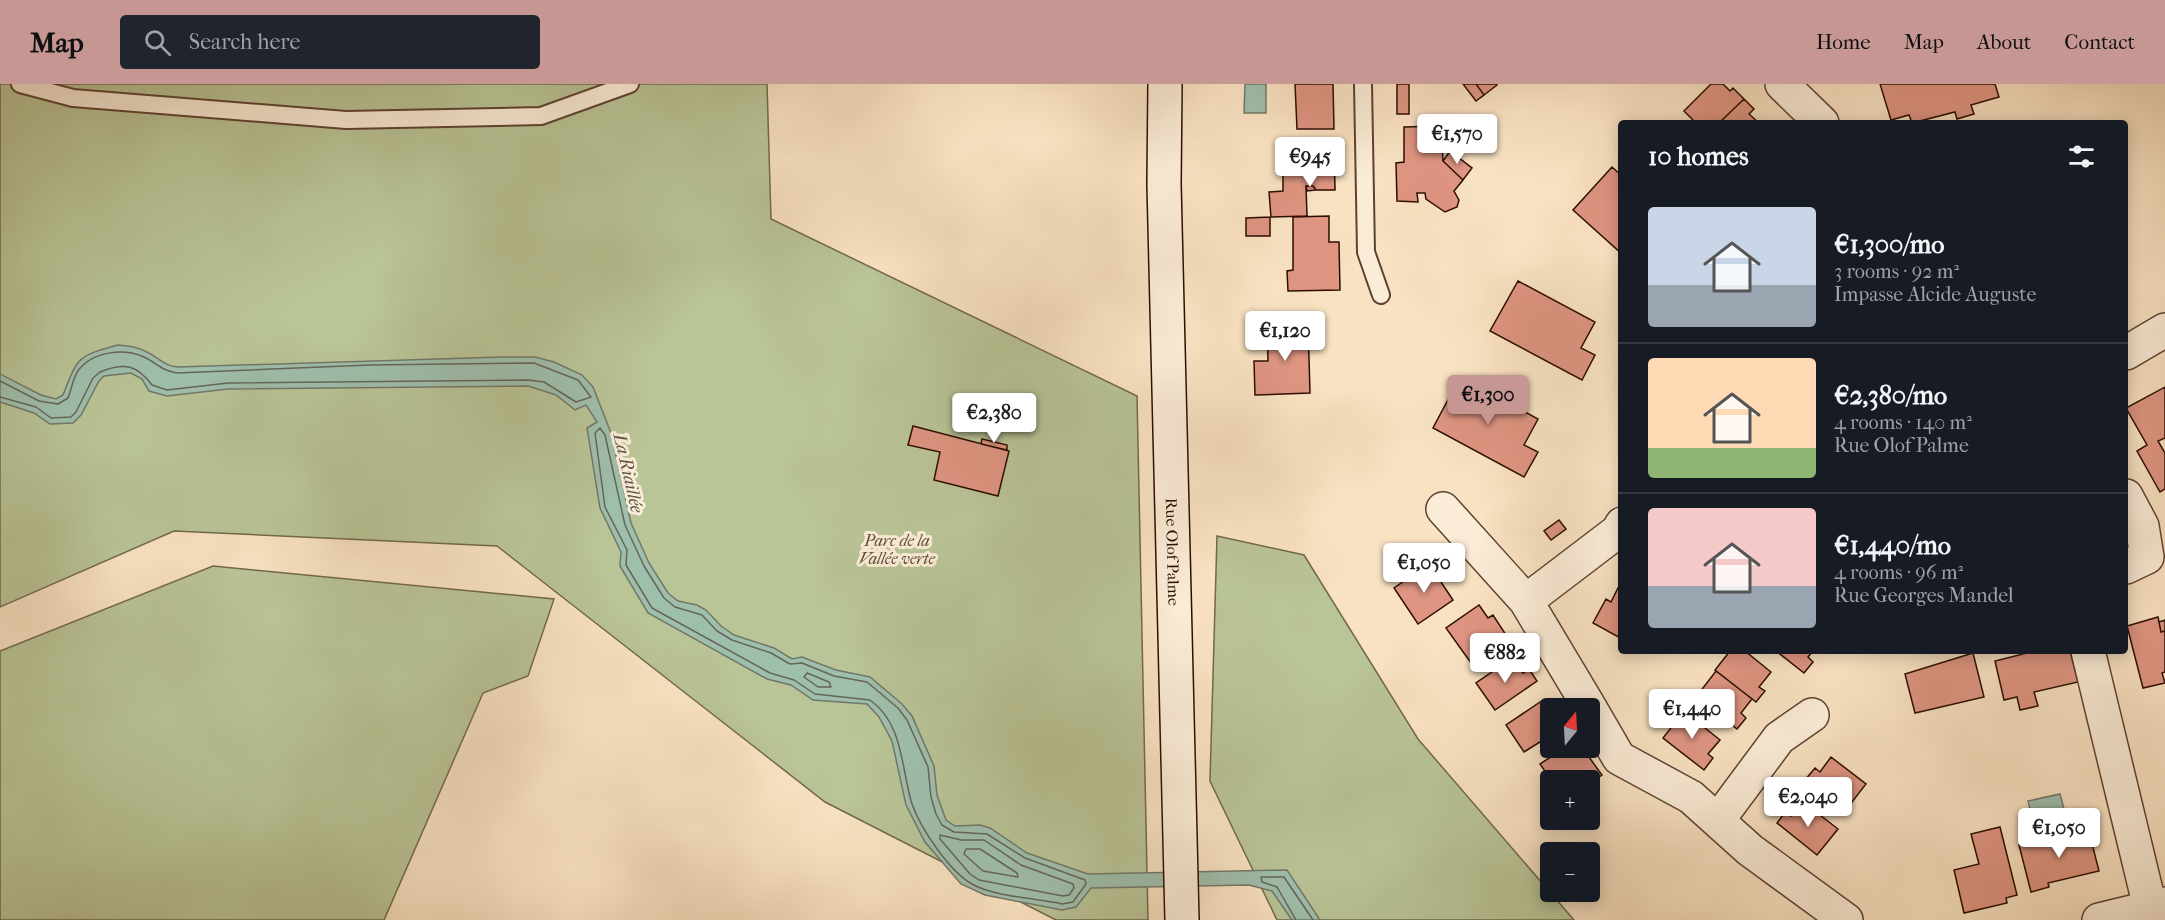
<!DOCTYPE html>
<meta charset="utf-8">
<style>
:root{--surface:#171b24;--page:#20242c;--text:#f1f3f6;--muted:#9ea1a6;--line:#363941;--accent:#c59692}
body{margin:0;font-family:"IM FELL French Canon",serif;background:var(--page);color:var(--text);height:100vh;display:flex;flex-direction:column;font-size:22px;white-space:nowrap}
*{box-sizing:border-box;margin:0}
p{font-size:20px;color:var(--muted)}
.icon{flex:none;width:33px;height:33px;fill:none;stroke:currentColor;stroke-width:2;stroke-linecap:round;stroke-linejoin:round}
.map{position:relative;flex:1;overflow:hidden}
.sheet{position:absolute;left:1618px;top:36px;width:510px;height:534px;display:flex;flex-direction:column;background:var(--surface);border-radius:6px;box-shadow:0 3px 15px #0003}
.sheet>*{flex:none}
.needle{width:39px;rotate:18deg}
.buttons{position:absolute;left:1540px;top:614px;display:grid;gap:12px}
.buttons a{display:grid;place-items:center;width:60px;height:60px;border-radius:6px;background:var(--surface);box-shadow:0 3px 15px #0003;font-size:30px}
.price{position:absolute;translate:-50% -51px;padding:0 14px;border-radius:6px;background:#fff;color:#222;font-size:20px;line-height:39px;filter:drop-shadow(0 2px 3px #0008)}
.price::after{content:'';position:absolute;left:50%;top:36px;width:18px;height:14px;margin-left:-9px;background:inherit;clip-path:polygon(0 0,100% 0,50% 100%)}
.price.selected{background:var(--accent);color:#111}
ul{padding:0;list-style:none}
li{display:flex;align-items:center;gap:18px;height:150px;padding:0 30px}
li+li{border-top:2px solid var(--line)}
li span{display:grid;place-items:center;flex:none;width:168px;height:120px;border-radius:6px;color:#555}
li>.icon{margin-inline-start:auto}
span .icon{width:72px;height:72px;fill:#fffc;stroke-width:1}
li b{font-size:26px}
h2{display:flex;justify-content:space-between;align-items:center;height:72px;padding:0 30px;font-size:26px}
header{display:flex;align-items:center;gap:36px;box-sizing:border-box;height:84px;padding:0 30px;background:var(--accent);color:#111}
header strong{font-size:28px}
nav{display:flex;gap:33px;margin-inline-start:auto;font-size:21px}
.search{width:420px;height:54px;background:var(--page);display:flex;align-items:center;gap:15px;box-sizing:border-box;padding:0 21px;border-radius:6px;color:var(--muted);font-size:22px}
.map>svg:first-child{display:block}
.green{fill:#b9c497;stroke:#72684c;stroke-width:1.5}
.water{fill:#9fbfad;stroke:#717868;stroke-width:1.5}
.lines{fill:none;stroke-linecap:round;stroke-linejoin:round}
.shore{stroke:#656657;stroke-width:1.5}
.building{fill:#df9582;stroke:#2b0d01;stroke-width:1.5}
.service-casing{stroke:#5e4231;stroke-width:20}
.minor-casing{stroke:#5e4231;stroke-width:36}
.secondary-casing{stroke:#2b0d01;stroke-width:36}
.service{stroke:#fbecd7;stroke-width:16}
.minor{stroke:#fbecd7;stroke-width:33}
.secondary{stroke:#fbecd7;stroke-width:33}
.labels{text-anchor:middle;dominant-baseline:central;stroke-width:6;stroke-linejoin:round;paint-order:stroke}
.park-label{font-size:16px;font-style:italic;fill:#5d4d36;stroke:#fbecd7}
.street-label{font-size:16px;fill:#2b0d01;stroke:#fbecd7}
.water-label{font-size:18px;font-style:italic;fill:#595446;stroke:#fbecd7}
</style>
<header>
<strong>Map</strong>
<div class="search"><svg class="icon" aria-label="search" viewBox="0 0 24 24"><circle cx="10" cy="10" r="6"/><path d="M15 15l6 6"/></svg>Search here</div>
<nav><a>Home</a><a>Map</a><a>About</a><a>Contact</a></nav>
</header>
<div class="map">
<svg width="2165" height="836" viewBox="0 0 2165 836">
<rect width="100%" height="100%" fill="#f9e2c2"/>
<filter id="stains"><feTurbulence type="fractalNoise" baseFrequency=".00333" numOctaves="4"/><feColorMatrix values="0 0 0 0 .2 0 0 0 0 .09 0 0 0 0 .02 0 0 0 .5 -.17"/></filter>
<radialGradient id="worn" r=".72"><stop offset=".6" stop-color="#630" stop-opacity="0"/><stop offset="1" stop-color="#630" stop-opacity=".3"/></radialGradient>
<path class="green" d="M 0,0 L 767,0 L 771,135 L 1137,312 L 1148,836 L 1056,836 L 825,718 L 497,462 L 174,447 L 0,523 Z
M 1217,452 L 1304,471 L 1418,655 L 1574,836 L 1277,836 L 1210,697 Z
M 213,482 L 554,515 L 528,592 L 483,609 L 384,836 L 0,836 L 0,567 Z"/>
<path class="water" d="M 1245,0 L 1266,0 L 1266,29 L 1244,29 Z
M 118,261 C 129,262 138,263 147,268 C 159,274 164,282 178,283 L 502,273 L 535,273 L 554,278 L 582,291 L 593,303 L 611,349 L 631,439 L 649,479 L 668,509 L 678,517 L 697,521 L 706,526 L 721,542 L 734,551 L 774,564 L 792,575 L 802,573 L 836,586 L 870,593 L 902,620 L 912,632 L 934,682 L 937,711 L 946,736 L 955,742 L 980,741 L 990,744 L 1027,769 L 1088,790 L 1287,786 L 1320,836 L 1292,836 L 1272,807 L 1249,801 L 1091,804 L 1076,823 L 1062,826 L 985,811 L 961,800 L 925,758 L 906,721 L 892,657 L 879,633 L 867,620 L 813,616 L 791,601 L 767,595 L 648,529 L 620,482 L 621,468 L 600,424 L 587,344 L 597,338 L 586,321 L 575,326 L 556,311 L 528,302 L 228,305 L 167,312 L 149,307 L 142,295 L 131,289 L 104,292 L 99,297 L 81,331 L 73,339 L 50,340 L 34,329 L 0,318 L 0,290 L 41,311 L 56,315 L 63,311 C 78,273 77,272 118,261 Z
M 2060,710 L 2064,725 L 2032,733 L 2028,717 Z"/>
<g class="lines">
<path class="shore" d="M 0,297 L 39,317 L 58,320 L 68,314 C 72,304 73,291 81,283 C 96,267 125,264 144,273 C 157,279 162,287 177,289 L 370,281 L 534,279 L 578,296 L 591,313 L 576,318 L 544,298 L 528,296 L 228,299 L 167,306 L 152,301 C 137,281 125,278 100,288 L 93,294 L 76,328 L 71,333 L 51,334 L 36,323 L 0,313
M 600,344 L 605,351 L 625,441 L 644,482 L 664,514 L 675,523 L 702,531 L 717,547 L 732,556 L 771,569 L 790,580 L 802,579 L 834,592 L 867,598 L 898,624 L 907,636 L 928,683 L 931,713 L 936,730 L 942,741 L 954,748 L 987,750 L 1025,774 L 1085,796 L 1086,800 L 1073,818 L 1062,820 C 1036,814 995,813 972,800 C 949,787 921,745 912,720 C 901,685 904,640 870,616 L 815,610 L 794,596 L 770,589 L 652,524 L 626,481 L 627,466 L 605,423 L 595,349 Z
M 807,589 L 829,598 L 831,603 L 818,603 L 804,593 Z
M 940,751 L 961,756 L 984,756 L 1021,781 L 1073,800 L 1074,804 L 1069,811 L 1063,812 L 979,796 L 970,790 L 940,755 Z
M 966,765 L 980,765 L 1017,789 L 1018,793 L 983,787 L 964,770 Z
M 1296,836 L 1277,803 L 1262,798 L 1261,793 L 1284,793 L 1313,836"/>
</g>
<path class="building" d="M 1295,0 L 1333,0 L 1334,45 L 1297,45 Z
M 1397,0 L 1409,0 L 1409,30 L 1397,30 Z
M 1463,0 L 1476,0 L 1484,11 L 1476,17 Z
M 1476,0 L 1496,0 L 1497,1 L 1484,11 Z
M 1711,0 L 1723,0 L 1730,7 L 1733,4 L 1744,15 L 1719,39 L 1696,39 L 1684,27 Z
M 1880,0 L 1995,0 L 1999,13 L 1971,21 L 1974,30 L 1957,35 L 1955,28 L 1912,39 L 1909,31 L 1891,36 Z
M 1744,15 L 1754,25 L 1749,30 L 1759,39 L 1719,39 Z
M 1441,42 L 1443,77 L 1463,96 L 1454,107 L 1459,116 L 1457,123 L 1445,128 L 1426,115 L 1425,109 L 1417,109 L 1418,118 L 1397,117 L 1396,79 L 1404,78 L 1404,43 Z
M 1334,59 L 1335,106 L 1316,106 L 1313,102 L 1306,102 L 1307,132 L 1271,133 L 1269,108 L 1283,107 L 1283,60 Z
M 1450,67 L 1472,84 L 1463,96 L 1443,77 Z
M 1612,83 L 1622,92 L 1622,170 L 1573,126 Z
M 1306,102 L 1313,102 L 1316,106 L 1307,107 Z
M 1329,132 L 1329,158 L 1339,158 L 1340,206 L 1288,207 L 1287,187 L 1293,186 L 1293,133 Z
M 1270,133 L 1270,152 L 1246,152 L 1246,134 Z
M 1518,197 L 1595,238 L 1581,264 L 1595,271 L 1582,296 L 1490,247 Z
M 1308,240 L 1310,309 L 1255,311 L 1254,277 L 1268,277 L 1267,242 Z
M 1460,293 L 1538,335 L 1524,361 L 1538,368 L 1524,393 L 1433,344 Z
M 2165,303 L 2165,354 L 2158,357 L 2165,369 L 2165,405 L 2160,408 L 2137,367 L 2147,361 L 2126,324 Z
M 913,342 L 1009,367 L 998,412 L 934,396 L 940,368 L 908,361 Z
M 982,355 L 1007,361 L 1007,366 L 981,360 Z
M 1559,436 L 1566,445 L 1551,456 L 1544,447 Z
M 1429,480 L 1453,516 L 1418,540 L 1394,504 Z
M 1618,504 L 1622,506 L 1622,555 L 1593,539 L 1606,515 L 1611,518 Z
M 1479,521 L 1488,534 L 1493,531 L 1508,554 L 1471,579 L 1446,544 Z
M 2158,533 L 2161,548 L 2165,547 L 2165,588 L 2162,589 L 2165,599 L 2143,604 L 2127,542 Z
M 2165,536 L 2165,547 L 2161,548 L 2159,538 Z
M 1730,567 L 1745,567 L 1771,588 L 1759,603 L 1765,607 L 1756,618 L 1715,586 Z
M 1776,567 L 1813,567 L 1808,573 L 1813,578 L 1804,589 Z
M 2035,567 L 2070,567 L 2078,598 L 2034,608 L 2038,622 L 2020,626 L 2017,613 L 2004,616 L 1995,577 Z
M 1973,569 L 1984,613 L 1915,629 L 1905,590 Z
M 1512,574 L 1523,589 L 1529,585 L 1537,597 L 1495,626 L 1476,599 Z
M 1716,587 L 1752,615 L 1741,629 L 1746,634 L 1737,645 L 1696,613 Z
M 1543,616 L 1551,629 L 1551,651 L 1524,668 L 1506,641 Z
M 1684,627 L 1720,656 L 1708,670 L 1713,674 L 1704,686 L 1663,654 Z
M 1566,663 L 1576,663 L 1581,671 L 1586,669 L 1602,691 L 1590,699 L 1590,696 L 1551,696 L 1540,680 Z
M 1831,673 L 1866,700 L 1845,727 L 1805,696 L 1815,684 L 1820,688 Z
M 1802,717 L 1838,745 L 1817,771 L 1777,739 L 1786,727 L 1791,732 Z
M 2000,743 L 2017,811 L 2006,814 L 2007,819 L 1964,829 L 1954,786 L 1979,780 L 1971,750 Z
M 2088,744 L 2099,787 L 2048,799 L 2049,803 L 2031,808 L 2019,761 Z"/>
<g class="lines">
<g class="service-casing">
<path id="service" d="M 20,0 L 73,14 L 346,36 L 541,32 L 630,0
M 1363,0 L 1366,168 L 1381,211"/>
</g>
<g class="minor-casing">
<path id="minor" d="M 1782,0 L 1822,39
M 2126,269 L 2165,246
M 2126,412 L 2142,442 L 2147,473 L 2126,483
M 1443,425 L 1526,517 L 1590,624
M 1526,517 L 1618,447 L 1622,440
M 2088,567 L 2150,823
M 1590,624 L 1619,674 L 1691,713 L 1750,766 L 1846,836
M 1718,736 L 1779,654 L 1812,631
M 2099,836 L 2165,820"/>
</g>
<g class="secondary-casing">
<g id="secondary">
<path id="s1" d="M 1165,0 L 1164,100 L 1182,836"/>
</g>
</g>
<use href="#service" class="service"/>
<use href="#minor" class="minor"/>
<use href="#secondary" class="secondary"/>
</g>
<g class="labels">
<g class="park-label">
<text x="897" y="456">Parc de la<tspan x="897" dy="18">Vallée verte</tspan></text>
</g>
<g class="street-label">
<text stroke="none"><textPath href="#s1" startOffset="468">Rue Olof Palme</textPath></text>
</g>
<g class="water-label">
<text transform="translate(628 389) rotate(77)">La Riaillée</text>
</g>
</g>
<rect width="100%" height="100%" filter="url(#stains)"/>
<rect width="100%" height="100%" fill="url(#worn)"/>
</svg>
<div class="buttons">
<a><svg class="needle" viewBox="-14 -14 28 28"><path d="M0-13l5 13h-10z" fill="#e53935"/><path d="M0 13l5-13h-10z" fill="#9ea1a6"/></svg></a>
<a>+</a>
<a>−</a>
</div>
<b class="price" style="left:1457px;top:81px">€1,570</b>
<b class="price" style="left:1310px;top:104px">€945</b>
<b class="price" style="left:1285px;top:278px">€1,120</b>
<b class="price selected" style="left:1488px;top:342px">€1,300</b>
<b class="price" style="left:994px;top:360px">€2,380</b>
<b class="price" style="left:1424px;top:510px">€1,050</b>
<b class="price" style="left:1505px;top:600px">€882</b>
<b class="price" style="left:1692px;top:656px">€1,440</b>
<b class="price" style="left:1808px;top:744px">€2,040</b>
<b class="price" style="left:2059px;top:775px">€1,050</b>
<section class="sheet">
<h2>10 homes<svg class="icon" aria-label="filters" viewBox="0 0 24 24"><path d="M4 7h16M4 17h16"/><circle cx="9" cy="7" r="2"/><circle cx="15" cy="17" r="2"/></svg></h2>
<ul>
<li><span style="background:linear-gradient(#c9d6e8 65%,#9aa5b1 0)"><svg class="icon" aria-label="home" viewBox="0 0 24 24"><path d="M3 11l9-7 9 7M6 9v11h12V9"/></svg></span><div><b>€1,300/mo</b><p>3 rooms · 92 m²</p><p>Impasse Alcide Auguste</p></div></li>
<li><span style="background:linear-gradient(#ffd9b3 75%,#8fb573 0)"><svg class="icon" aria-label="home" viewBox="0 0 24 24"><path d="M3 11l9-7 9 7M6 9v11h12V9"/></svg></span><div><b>€2,380/mo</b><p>4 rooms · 140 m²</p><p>Rue Olof Palme</p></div></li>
<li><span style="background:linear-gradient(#f6c9c9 65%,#9aa5b1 0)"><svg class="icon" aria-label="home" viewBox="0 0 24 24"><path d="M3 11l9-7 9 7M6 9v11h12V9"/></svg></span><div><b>€1,440/mo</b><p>4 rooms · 96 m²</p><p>Rue Georges Mandel</p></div></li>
</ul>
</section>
</div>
